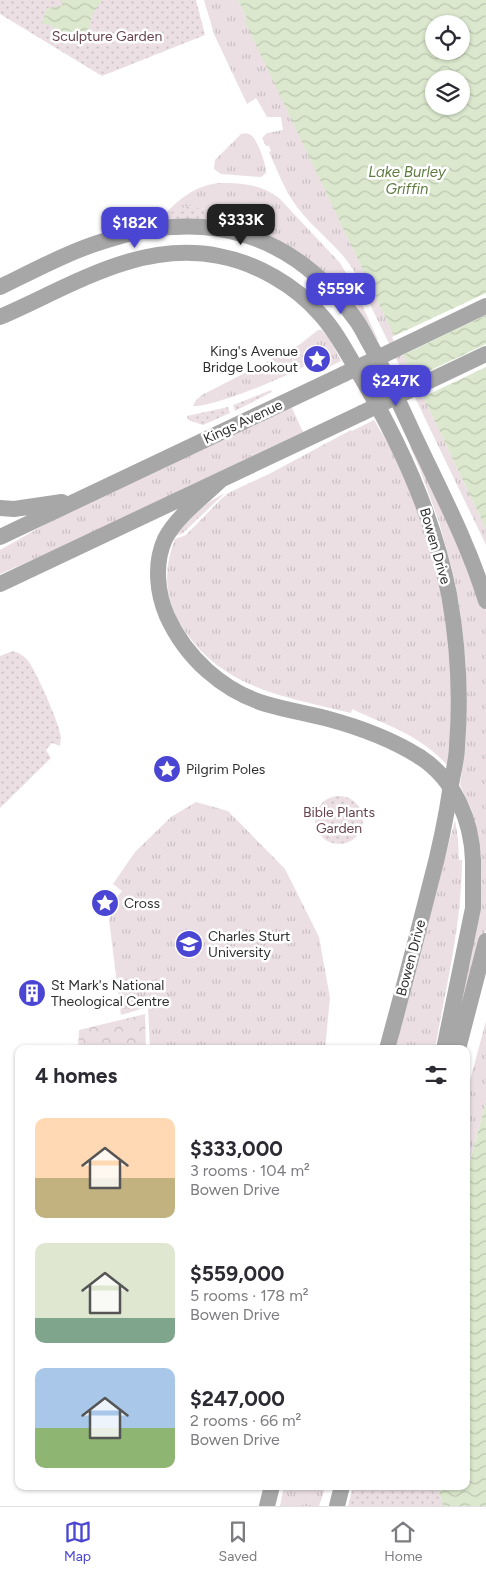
<!DOCTYPE html>
<meta charset="utf-8">
<style>
:root{--surface:#fff;--page:#f7f7f7;--text:#2b2b33;--muted:#7c7c81;--line:#e1e1e2;--accent:#4a45d2}
body{margin:0;font-family:Figtree,sans-serif;background:var(--page);color:var(--text);height:100vh;display:flex;flex-direction:column;font-size:19px;white-space:nowrap}
*{box-sizing:border-box;margin:0}
p{font-size:16px;color:var(--muted)}
.icon{flex:none;width:28px;height:28px;fill:none;stroke:currentColor;stroke-width:2;stroke-linecap:round;stroke-linejoin:round}
.map{position:relative;flex:1;overflow:hidden}
.panel{position:absolute;left:15px;top:1045px;width:455px;height:445px;display:flex;flex-direction:column;background:var(--surface);border-radius:10px;box-shadow:0 1px 4px #0004}
.panel>*{flex:none}
.buttons{position:absolute;left:425px;top:15px;display:grid;gap:10px}
.buttons a{display:grid;place-items:center;width:45px;height:45px;border-radius:50%;background:var(--surface);box-shadow:0 1px 4px #0004;font-size:25px}
.price{position:absolute;translate:-50% -42px;padding:0 11px;border-radius:10px;background:var(--accent);color:#fff;font-size:16px;line-height:32px;filter:drop-shadow(0 1px 2px #0008)}
.price::after{content:'';position:absolute;left:50%;top:30px;width:15px;height:11px;margin-left:-8px;background:inherit;clip-path:polygon(0 0,100% 0,50% 100%)}
.price.active{background:#222;color:#fff}
ul{padding:0;list-style:none}
li{display:flex;align-items:center;gap:15px;height:125px;padding:0 20px}
li span{display:grid;place-items:center;flex:none;width:140px;height:100px;border-radius:10px;color:#555}
li>.icon{margin-inline-start:auto}
span .icon{width:60px;height:60px;fill:#fffc;stroke-width:1}
li b{font-size:21px}
h2{display:flex;justify-content:space-between;align-items:center;height:60px;padding:0 20px;font-size:21px}
.dock{display:flex;justify-content:space-around;align-items:center;height:70px;border-top:1px solid var(--line);background:var(--surface);font-size:14px;color:var(--muted)}
.dock a{display:grid;justify-items:center;gap:2px}
.dock .active{color:var(--accent)}
.map>svg:first-child{display:block}
.grass{fill:url(#grass-tufts)}
.forest{fill:url(#forest-crowns)}
.park{fill:url(#park-dots)}
.water{fill:url(#water-waves);fill-rule:evenodd}
.pier{fill:#fff}
.lines{fill:none;stroke-linecap:round;stroke-linejoin:round}
.major{stroke:#a7a7a7;stroke-width:16}
.major-bridge{stroke:#a7a7a7;stroke-width:16}
.labels{text-anchor:middle;dominant-baseline:central;stroke-width:5;stroke-linejoin:round;paint-order:stroke}
.park-label{font-size:14px;fill:#66414e;stroke:#fff}
.poi-label{font-size:14px;fill:#2f2f2f;stroke:#fff;text-anchor:start}
.street-label{font-size:14px;fill:#2f2f2f;stroke:#fff}
.water-label{font-size:15px;font-style:italic;fill:#5e7c41;stroke:#fff}
</style>
<div class="map">
<svg width="486" height="1506" viewBox="0 0 486 1506">
<defs>
<pattern id="grass-tufts" width="24" height="20" patternUnits="userSpaceOnUse" patternTransform="scale(1.25)"><rect width="24" height="20" fill="#ebdfe4"/><path d="M3 7l-1-3M5 7V3M7 7l1-3M15 17l-1-3M17 17v-4M19 17l1-3" fill="none" stroke="#cac0c4"/></pattern>
<pattern id="forest-crowns" width="20" height="18" patternUnits="userSpaceOnUse" patternTransform="scale(1.25)"><rect width="20" height="18" fill="#ebdfe4"/><path d="M2 6a3 3 0 1 1 6 0M12 15a3 3 0 1 1 6 0" fill="none" stroke="#cac0c4"/></pattern>
<pattern id="park-dots" width="8" height="8" patternUnits="userSpaceOnUse" patternTransform="scale(1.25)"><rect width="8" height="8" fill="#ebdfe4"/><path d="M2 2h.1M6 6h.1" fill="none" stroke="#cac0c4" stroke-width="1.8" stroke-linecap="round"/></pattern>
<pattern id="water-waves" width="16" height="10" patternUnits="userSpaceOnUse" patternTransform="scale(1.25)"><rect width="16" height="10" fill="#dbe8cd"/><path d="M0 5q4-4 8 0t8 0" fill="none" stroke="#bcc7b0"/></pattern>
</defs>
<rect width="100%" height="100%" fill="#fff"/>
<path class="grass" d="M 204,0 L 238,0 L 247,19 L 245,21 L 486,529 L 486,545 L 354,271 C 339,246 314,230 297,207 C 285,191 277,170 269,152 L 271,151 L 269,146 L 266,146 L 262,138 L 267,133 L 283,130 L 281,117 L 267,117 L 256,98 L 247,104 L 214,34 Z
M 241,134 C 246,133 250,133 253,137 C 258,143 267,166 266,173 L 261,177 L 221,174 L 214,169 L 215,160 Z
M 219,183 C 241,183 261,184 279,198 L 340,263 L 351,281 L 378,340 L 375,341 L 369,329 L 251,232 L 248,217 L 246,215 L 188,206 L 162,217 C 179,199 194,186 219,183 Z
M 318,330 L 322,330 L 330,340 L 341,361 L 321,371 L 317,368 L 320,358 L 316,356 C 313,359 311,362 308,364 C 289,376 212,408 193,406 L 196,400 L 202,395 L 299,345 Z
M 291,406 L 303,432 L 55,550 L 0,574 L 0,550 L 60,516 Z
M 374,420 L 405,472 L 440,577 L 453,675 L 449,767 C 419,734 390,727 352,709 L 351,713 C 282,696 217,688 178,620 C 164,594 164,566 175,539 L 186,535 L 221,499 L 230,492 L 269,474 L 351,430 L 352,431 Z
M 416,444 L 479,588 L 486,611 L 486,929 L 454,1049 L 476,828 L 472,811 L 460,785 L 464,756 L 466,680 L 465,653 L 459,603 L 452,569 L 439,522 L 419,467 L 410,447 Z
M 225,493 L 183,533 L 176,536 C 188,517 205,503 225,493 Z
M 196,802 L 228,811 L 285,869 L 319,937 L 330,998 L 325,1049 L 150,1049 L 148,1007 L 121,1015 L 109,920 L 114,901 L 122,891 L 113,884 L 135,852 L 171,817 Z
M 455,820 L 458,839 L 459,860 L 462,860 C 462,923 446,986 435,1049 L 394,1049 Z
M 486,1021 L 486,1101 L 468,1168 L 470,1169 L 466,1189 L 466,1095 Z
M 284,1486 L 326,1486 L 319,1506 L 280,1506 Z"/>
<path class="forest" d="M 145,1014 L 146,1049 L 78,1049 L 79,1030 Z"/>
<path class="park" d="M 0,0 L 196,0 L 205,35 L 102,76 L 0,14 Z
M 188,206 L 246,215 L 248,217 L 251,232 L 158,222 L 170,212 Z
M 271,390 L 272,392 L 235,411 L 233,405 Z
M 228,407 L 230,413 L 203,425 L 188,420 L 187,416 Z
M 13,651 C 19,653 25,656 29,662 C 36,671 61,727 61,738 C 61,740 60,744 60,746 L 52,743 L 46,750 L 51,758 L 0,808 L 0,656 Z
M315 820a24 24 0 1 1 48 0a24 24 0 1 1-48 0Z
M 353,1486 L 437,1486 L 443,1506 L 348,1506 Z"/>
<path class="water" d="M 61,0 L 102,0 L 92,15 L 86,42 L 74,33 L 69,39 L 52,26 L 42,23 L 47,8 L 62,6 Z
M 238,0 L 486,0 L 486,529 L 244,20 L 247,19 ZM 434,24 L 461,24 L 461,51 L 434,51 ZM 434,79 L 461,79 L 461,106 L 434,106 Z
M 486,1101 L 486,1506 L 443,1506 L 437,1486 L 466,1486 L 466,1189 L 470,1170 L 468,1169 Z"/>
<path class="pier" d="M 486,293 L 486,315 L 401,356 L 392,337 Z
M 486,344 L 486,367 L 421,398 L 412,379 Z"/>
<g class="lines">
<path class="major" d="M 0,287 C 35,270 70,251 107,240 C 208,208 294,233 356,320 C 362,328 366,338 371,346 C 385,372 397,398 409,424 C 436,483 467,539 486,601
M 0,317 C 70,287 139,240 219,256 C 256,263 295,285 320,314 C 335,330 346,351 357,370 C 399,440 433,514 449,594 C 458,644 461,696 457,746 C 457,759 453,772 451,785 C 446,819 439,852 430,885 C 416,940 402,994 387,1049
M 222,479 C 204,496 176,517 165,539 C 154,563 157,593 167,616 C 186,658 223,691 266,704 C 286,710 306,713 325,718 C 359,727 390,738 420,757
M 0,508 L 14,509 L 62,502
M 0,537 L 344,374
M 0,584 L 362,413
M 444,1049 L 473,908 L 473,861
M 458,1049 L 486,941
M 267,1506 L 272,1486
M 337,1506 L 342,1486"/>
<path class="major-bridge" d="M 344,374 L 486,306
M 362,413 L 486,354
M 420,757 C 454,779 472,820 473,861"/>
</g>
<defs>
<g id="sight-disc" transform="scale(1.4375)"><circle r="9.5" fill="#4a45d2" stroke="#fff"/><path d="M0-6L1.8-2.2L6-1.7L2.9 1.2L3.7 5.4L0 3.3L-3.7 5.4L-2.9 1.2L-6-1.7L-1.8-2.2Z" fill="#fff"/></g>
<g id="university-disc" transform="scale(1.4375)"><circle r="9.5" fill="#4a45d2" stroke="#fff"/><path d="M0-5L7-2L0 1L-7-2ZM-4 1L0 2.5L4 1V4Q0 6-4 4Z" fill="#fff"/></g>
<g id="building-disc" transform="scale(1.4375)"><circle r="9.5" fill="#4a45d2" stroke="#fff"/><path d="M-4-6H4V6H1V3H-1V6H-4ZM-2.5-4.3h1.7v1.8h-1.7ZM.8-4.3h1.7v1.8H.8ZM-2.5-1h1.7V.8h-1.7ZM.8-1h1.7V.8H.8Z" fill="#fff"/></g>
</defs>
<g fill-rule="evenodd">
<use href="#sight-disc" x="317" y="359"/>
<use href="#sight-disc" x="167" y="769"/>
<use href="#sight-disc" x="105" y="903"/>
<use href="#university-disc" x="189" y="944"/>
<use href="#building-disc" x="32" y="993"/>
</g>
<g class="labels">
<g class="park-label">
<text x="107" y="36">Sculpture Garden</text>
<text x="339" y="812">Bible Plants<tspan x="339" dy="16">Garden</tspan></text>
</g>
<g class="poi-label">
<text x="298" y="351" text-anchor="end">King's Avenue<tspan x="298" dy="16">Bridge Lookout</tspan></text>
<text x="186" y="769">Pilgrim Poles</text>
<text x="124" y="903">Cross</text>
<text x="208" y="936">Charles Sturt<tspan x="208" dy="16">University</tspan></text>
<text x="51" y="985">St Mark's National<tspan x="51" dy="16">Theological Centre</tspan></text>
</g>
<g class="street-label">
<text transform="translate(243 422) rotate(-25)">Kings Avenue</text>
<text transform="translate(435 546) rotate(74)">Bowen Drive</text>
<text transform="translate(411 958) rotate(-75)">Bowen Drive</text>
</g>
<g class="water-label">
<text x="407" y="172">Lake Burley<tspan x="407" dy="17">Griffin</tspan></text>
</g>
</g>
</svg>
<div class="buttons">
<a><svg class="icon" aria-label="locate" viewBox="0 0 24 24"><circle cx="12" cy="12" r="6"/><path d="M12 2v4M12 18v4M2 12h4M18 12h4"/></svg></a>
<a><svg class="icon" aria-label="layers" viewBox="0 0 24 24"><path d="M12 4l9 5-9 5-9-5zM3 14l9 5 9-5"/></svg></a>
</div>
<b class="price active" style="left:241px;top:246px">$333K</b>
<b class="price" style="left:135px;top:249px">$182K</b>
<b class="price" style="left:341px;top:315px">$559K</b>
<b class="price" style="left:396px;top:407px">$247K</b>
<section class="panel">
<h2>4 homes<svg class="icon" aria-label="filters" viewBox="0 0 24 24"><path d="M4 7h16M4 17h16"/><circle cx="9" cy="7" r="2"/><circle cx="15" cy="17" r="2"/></svg></h2>
<ul>
<li><span style="background:linear-gradient(#ffd9b3 60%,#c2b280 0)"><svg class="icon" aria-label="home" viewBox="0 0 24 24"><path d="M3 11l9-7 9 7M6 9v11h12V9"/></svg></span><div><b>$333,000</b><p>3 rooms · 104 m²</p><p>Bowen Drive</p></div></li>
<li><span style="background:linear-gradient(#dfe7d0 75%,#7fa58c 0)"><svg class="icon" aria-label="home" viewBox="0 0 24 24"><path d="M3 11l9-7 9 7M6 9v11h12V9"/></svg></span><div><b>$559,000</b><p>5 rooms · 178 m²</p><p>Bowen Drive</p></div></li>
<li><span style="background:linear-gradient(#a9c7e8 60%,#8fb573 0)"><svg class="icon" aria-label="home" viewBox="0 0 24 24"><path d="M3 11l9-7 9 7M6 9v11h12V9"/></svg></span><div><b>$247,000</b><p>2 rooms · 66 m²</p><p>Bowen Drive</p></div></li>
</ul>
</section>
</div>
<nav class="dock">
<a class="active"><svg class="icon" aria-label="map" viewBox="0 0 24 24"><path d="M3 6l6-2 6 2 6-2v14l-6 2-6-2-6 2zM9 4v14M15 6v14"/></svg>Map</a>
<a><svg class="icon" aria-label="saved" viewBox="0 0 24 24"><path d="M7 4h10v16l-5-4-5 4z"/></svg>Saved</a>
<a><svg class="icon" aria-label="home" viewBox="0 0 24 24"><path d="M3 11l9-7 9 7M6 9v11h12V9"/></svg>Home</a>
</nav>
